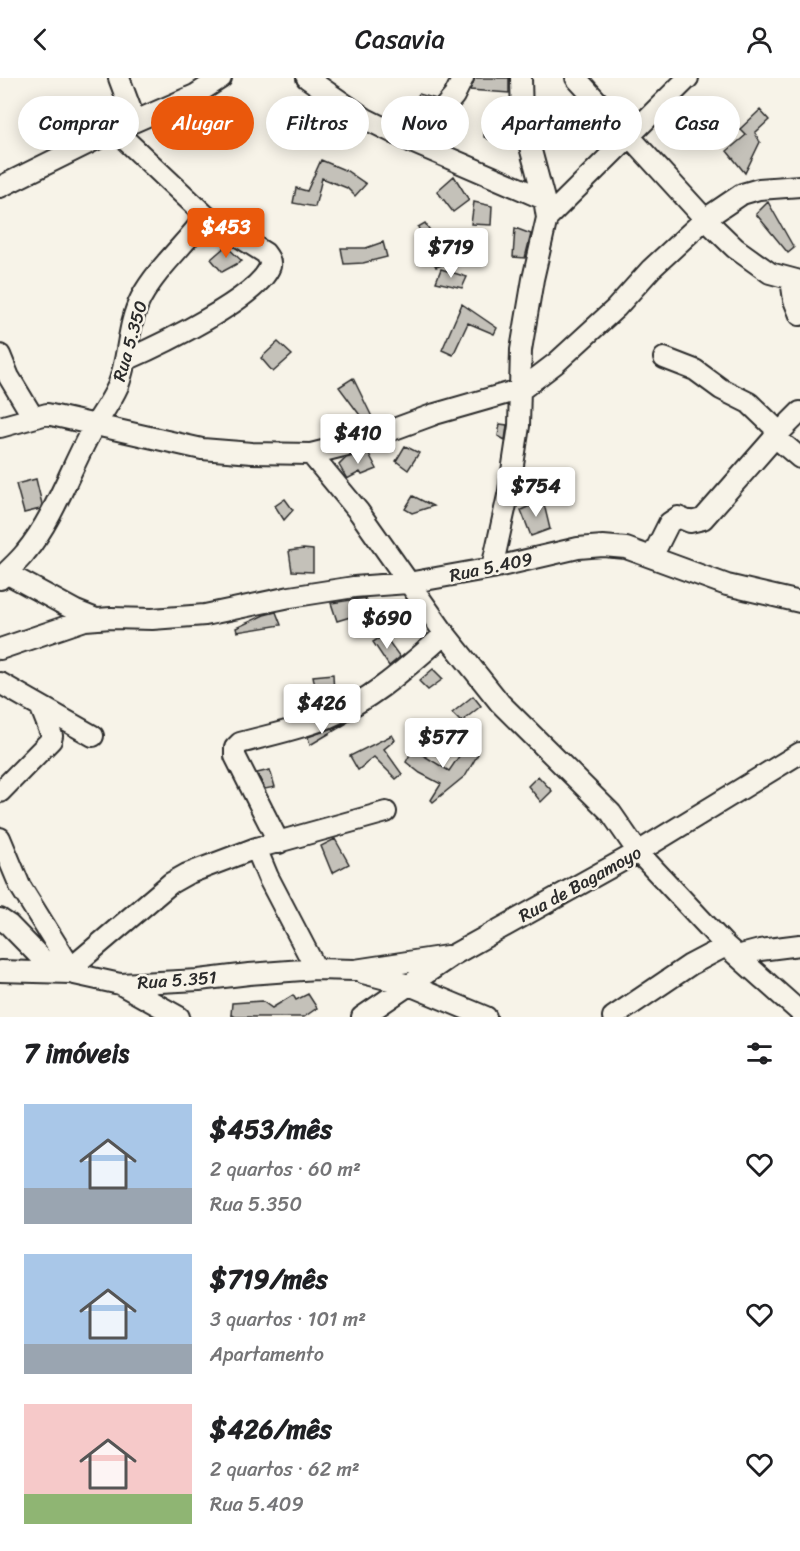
<!DOCTYPE html>
<html lang="pt">
<meta charset="utf-8">
<style>
:root{--surface:#fff;--page:#f6f6f6;--text:#202124;--muted:#757577;--accent:#ea580c}
body{margin:0;font-family:Sriracha,sans-serif;background:var(--page);color:var(--text);height:100vh;display:flex;flex-direction:column;font-size:22px;white-space:nowrap}
*{box-sizing:border-box;margin:0}
p{font-size:20px;color:var(--muted)}
.icon{flex:none;width:33px;height:33px;fill:none;stroke:currentColor;stroke-width:2;stroke-linecap:round;stroke-linejoin:round}
.map{position:relative;height:939px;overflow:hidden}
.details{display:flex;flex-direction:column;background:var(--surface);flex:1}
.details>*{flex:none}
.guide{position:absolute;left:18px;top:18px;width:765px;height:54px;display:flex;gap:12px}
.price{position:absolute;translate:-50% -51px;padding:0 14px;border-radius:6px;background:#fff;color:#222;font-size:20px;line-height:39px;filter:drop-shadow(0 2px 3px #0008)}
.price::after{content:'';position:absolute;left:50%;top:36px;width:18px;height:14px;margin-left:-9px;background:inherit;clip-path:polygon(0 0,100% 0,50% 100%)}
.price.active{background:var(--accent);color:#fff}
ul{padding:0;list-style:none}
li{display:flex;align-items:center;gap:18px;height:150px;padding:0 24px}
li span{display:grid;place-items:center;flex:none;width:168px;height:120px;border-radius:0px;color:#555}
li>.icon{margin-inline-start:auto}
span .icon{width:72px;height:72px;fill:#fffc;stroke-width:1}
li b{font-size:26px}
h2{display:flex;justify-content:space-between;align-items:center;height:72px;padding:0 24px;font-size:26px}
.chip{padding:0 21px;border-radius:27px;background:var(--surface);box-shadow:0 3px 15px #0003;font-size:21px;line-height:54px}
.chip.active{background:var(--accent);color:#fff}
header{display:flex;justify-content:space-between;align-items:center;height:78px;padding:0 24px;background:var(--surface);font-size:27px;font-weight:600}
.map>svg:first-child{display:block}
.building{fill:#c4c1b9;stroke:#2b2b2b;stroke-width:1.5}
.lines{fill:none;stroke-linecap:round;stroke-linejoin:round}
.street-casing{stroke:#2b2b2b;stroke-width:24}
.street{stroke:#f7f3e8;stroke-width:20}
.labels{text-anchor:middle;dominant-baseline:central;stroke-width:5;stroke-linejoin:round;paint-order:stroke}
.street-label{font-size:18px;fill:#2b2b2b;stroke:#f7f3e8}
</style>
<header><svg class="icon" aria-label="back" viewBox="0 0 24 24"><path d="M15 5l-7 7 7 7"/></svg>Casavia<svg class="icon" aria-label="person" viewBox="0 0 24 24"><circle cx="12" cy="8" r="4"/><path d="M4 21q1-7 8-7t8 7"/></svg></header>
<div class="map">
<svg width="800" height="939" viewBox="0 0 800 939">
<rect width="100%" height="100%" fill="#f7f3e8"/>
<filter id="ink" filterUnits="userSpaceOnUse"><feTurbulence type="fractalNoise" baseFrequency=".0167" numOctaves="2"/><feDisplacementMap in="SourceGraphic" scale="12" xChannelSelector="R" yChannelSelector="G"/><feConvolveMatrix kernelMatrix="1 2 1 2 8 2 1 2 1" color-interpolation-filters="sRGB"/></filter>
<g filter="url(#ink)">
<path class="building" d="M 475,0 L 509,0 L 509,15 L 470,12 Z
M 419,16 L 436,21 L 421,38 L 411,28 Z
M 54,30 L 66,46 L 56,62 L 40,42 Z
M 760,32 L 769,42 L 755,55 L 760,64 L 745,95 L 727,73 L 746,57 L 740,51 Z
M 484,45 L 504,46 L 499,66 L 484,59 Z
M 321,82 L 347,93 L 366,106 L 355,118 L 347,110 L 322,100 L 315,129 L 293,125 L 296,110 L 307,113 Z
M 454,98 L 469,122 L 453,134 L 437,113 Z
M 474,124 L 492,128 L 491,147 L 471,146 Z
M 768,124 L 794,170 L 788,175 L 756,136 Z
M 425,145 L 451,184 L 436,189 L 418,149 Z
M 515,150 L 531,156 L 525,180 L 513,179 Z
M 383,164 L 387,179 L 363,185 L 344,186 L 341,170 L 366,170 Z
M 226,168 L 242,183 L 222,194 L 211,181 Z
M 441,191 L 467,199 L 462,210 L 436,204 Z
M 462,226 L 497,250 L 494,256 L 468,245 L 453,277 L 442,272 Z
M 278,264 L 292,277 L 273,294 L 261,280 Z
M 353,300 L 375,345 L 368,348 L 339,309 Z
M 500,346 L 507,347 L 505,362 L 498,358 Z
M 405,368 L 419,375 L 408,392 L 396,383 Z
M 368,374 L 377,391 L 362,397 L 360,394 L 347,401 L 339,387 L 346,380 Z
M 36,401 L 42,426 L 40,431 L 24,435 L 16,406 Z
M 413,418 L 433,428 L 412,435 L 405,431 Z
M 285,421 L 293,432 L 284,442 L 275,428 Z
M 543,422 L 550,451 L 531,458 L 521,432 Z
M 303,471 L 313,472 L 313,494 L 292,493 L 289,473 Z
M 365,520 L 370,533 L 337,543 L 331,525 Z
M 276,534 L 281,547 L 237,554 L 236,550 L 264,537 Z
M 384,557 L 400,579 L 389,588 L 373,564 Z
M 433,591 L 443,601 L 428,612 L 419,603 Z
M 333,596 L 334,617 L 317,618 L 313,598 Z
M 473,618 L 481,628 L 461,644 L 452,635 Z
M 347,645 L 310,667 L 308,659 Z
M 392,657 L 395,662 L 384,671 L 402,696 L 396,701 L 374,679 L 358,692 L 350,678 Z
M 466,668 L 478,676 L 466,697 L 433,724 L 431,722 L 441,706 L 420,695 L 406,684 L 413,671 L 449,693 Z
M 270,692 L 275,709 L 265,711 L 257,695 Z
M 538,698 L 552,713 L 541,724 L 528,708 Z
M 335,761 L 349,786 L 332,795 L 321,768 Z
M 308,916 L 317,930 L 304,939 L 236,939 L 231,937 L 232,925 L 262,923 L 272,930 L 293,917 L 296,922 Z"/>
<g class="lines">
<g class="street-casing">
<path id="street" d="M 119,0 L 135,43
M 307,0 L 366,41 L 414,65 L 544,121
M 576,0 L 705,141 L 735,170 L 770,195 L 800,203
M 414,65 L 454,18 L 463,0
M 0,109 L 115,52 L 195,17 L 221,0
M 547,140 L 688,0
M 791,201 L 794,222 L 800,237
M 0,277 L 9,299 L 33,339
M 664,280 L 695,292 L 721,311 L 749,325 L 774,349 L 775,359 L 800,380
M 126,282 C 158,268 259,220 270,188 C 271,183 268,179 265,175 L 206,138
M 0,349 L 47,336 L 202,371 L 252,375 L 311,376 L 359,364 L 435,336 L 522,311 L 556,285 L 616,230 L 651,191 L 705,141 L 742,116 L 759,111 L 800,108
M 311,376 L 359,434 L 445,556 L 500,625 L 611,735 L 638,774 L 726,868 L 800,934
M 652,479 L 669,445 L 678,439 L 690,444 L 703,441 L 775,359 L 800,334
M 492,490 L 509,413 L 519,348 L 521,272 L 533,201 L 547,140 L 544,121 L 522,39 L 521,0
M 6,495 L 76,533 L 96,541
M 0,501 C 8,492 18,484 25,475 C 53,441 68,397 88,359 C 98,341 110,326 118,308 C 129,280 127,247 141,220 C 158,189 185,167 206,138 L 115,52
M 0,571 L 85,542 L 111,540 L 152,541 L 205,537 L 290,519 L 354,509 L 408,505 L 492,490 L 578,470 L 603,468 L 626,470 L 727,507 L 800,524
M 0,605 L 93,658
M 0,714 L 51,662 L 52,658 L 41,630
M 0,760 L 20,808 L 71,890 L 70,895
M 279,765 L 235,678 L 235,670 L 240,665 C 269,657 301,651 329,639 C 374,621 409,587 445,556
M 256,770 L 268,799 L 316,891
M 0,841 L 9,847 L 55,894
M 737,878 L 760,872 L 800,867
M 71,890 L 171,805 L 187,796 L 256,770 L 386,734
M 0,893 L 70,895 L 120,906 L 199,902 L 249,896 L 316,891 L 355,892 L 447,878
M 363,895 L 409,907 L 486,939
M 120,906 L 179,939
M 362,939 L 453,877 L 638,774 L 800,675
M 613,939 L 690,887 L 726,868"/>
</g>
<use href="#street" class="street"/>
</g>
</g>
<g class="labels">
<g class="street-label">
<text transform="translate(130 263) rotate(-74)">Rua 5.350</text>
<text transform="translate(491 489) rotate(-12)">Rua 5.409</text>
<text transform="translate(580 806) rotate(-29)">Rua de Bagamoyo</text>
<text transform="translate(177 902) rotate(-4)">Rua 5.351</text>
</g>
</g>
</svg>
<b class="price active" style="left:226px;top:181px">$453</b>
<b class="price" style="left:451px;top:201px">$719</b>
<b class="price" style="left:358px;top:387px">$410</b>
<b class="price" style="left:536px;top:440px">$754</b>
<b class="price" style="left:387px;top:572px">$690</b>
<b class="price" style="left:322px;top:657px">$426</b>
<b class="price" style="left:443px;top:691px">$577</b>
<div class="guide">
<a class="chip">Comprar</a>
<a class="chip active">Alugar</a>
<a class="chip">Filtros</a>
<a class="chip">Novo</a>
<a class="chip">Apartamento</a>
<a class="chip">Casa</a>
</div>
</div>
<section class="details">
<h2>7 imóveis<svg class="icon" aria-label="filters" viewBox="0 0 24 24"><path d="M4 7h16M4 17h16"/><circle cx="9" cy="7" r="2"/><circle cx="15" cy="17" r="2"/></svg></h2>
<ul>
<li><span style="background:linear-gradient(#a9c7e8 70%,#9aa5b1 0)"><svg class="icon" aria-label="home" viewBox="0 0 24 24"><path d="M3 11l9-7 9 7M6 9v11h12V9"/></svg></span><div><b>$453/mês</b><p>2 quartos · 60 m²</p><p>Rua 5.350</p></div><svg class="icon" aria-label="heart" viewBox="0 0 24 24"><path d="M12 20l-8-8c-3-5 5-10 8-4 3-6 11-1 8 4z"/></svg></li>
<li><span style="background:linear-gradient(#a9c7e8 75%,#9aa5b1 0)"><svg class="icon" aria-label="home" viewBox="0 0 24 24"><path d="M3 11l9-7 9 7M6 9v11h12V9"/></svg></span><div><b>$719/mês</b><p>3 quartos · 101 m²</p><p>Apartamento</p></div><svg class="icon" aria-label="heart" viewBox="0 0 24 24"><path d="M12 20l-8-8c-3-5 5-10 8-4 3-6 11-1 8 4z"/></svg></li>
<li><span style="background:linear-gradient(#f6c9c9 75%,#8fb573 0)"><svg class="icon" aria-label="home" viewBox="0 0 24 24"><path d="M3 11l9-7 9 7M6 9v11h12V9"/></svg></span><div><b>$426/mês</b><p>2 quartos · 62 m²</p><p>Rua 5.409</p></div><svg class="icon" aria-label="heart" viewBox="0 0 24 24"><path d="M12 20l-8-8c-3-5 5-10 8-4 3-6 11-1 8 4z"/></svg></li>
</ul>
</section>
